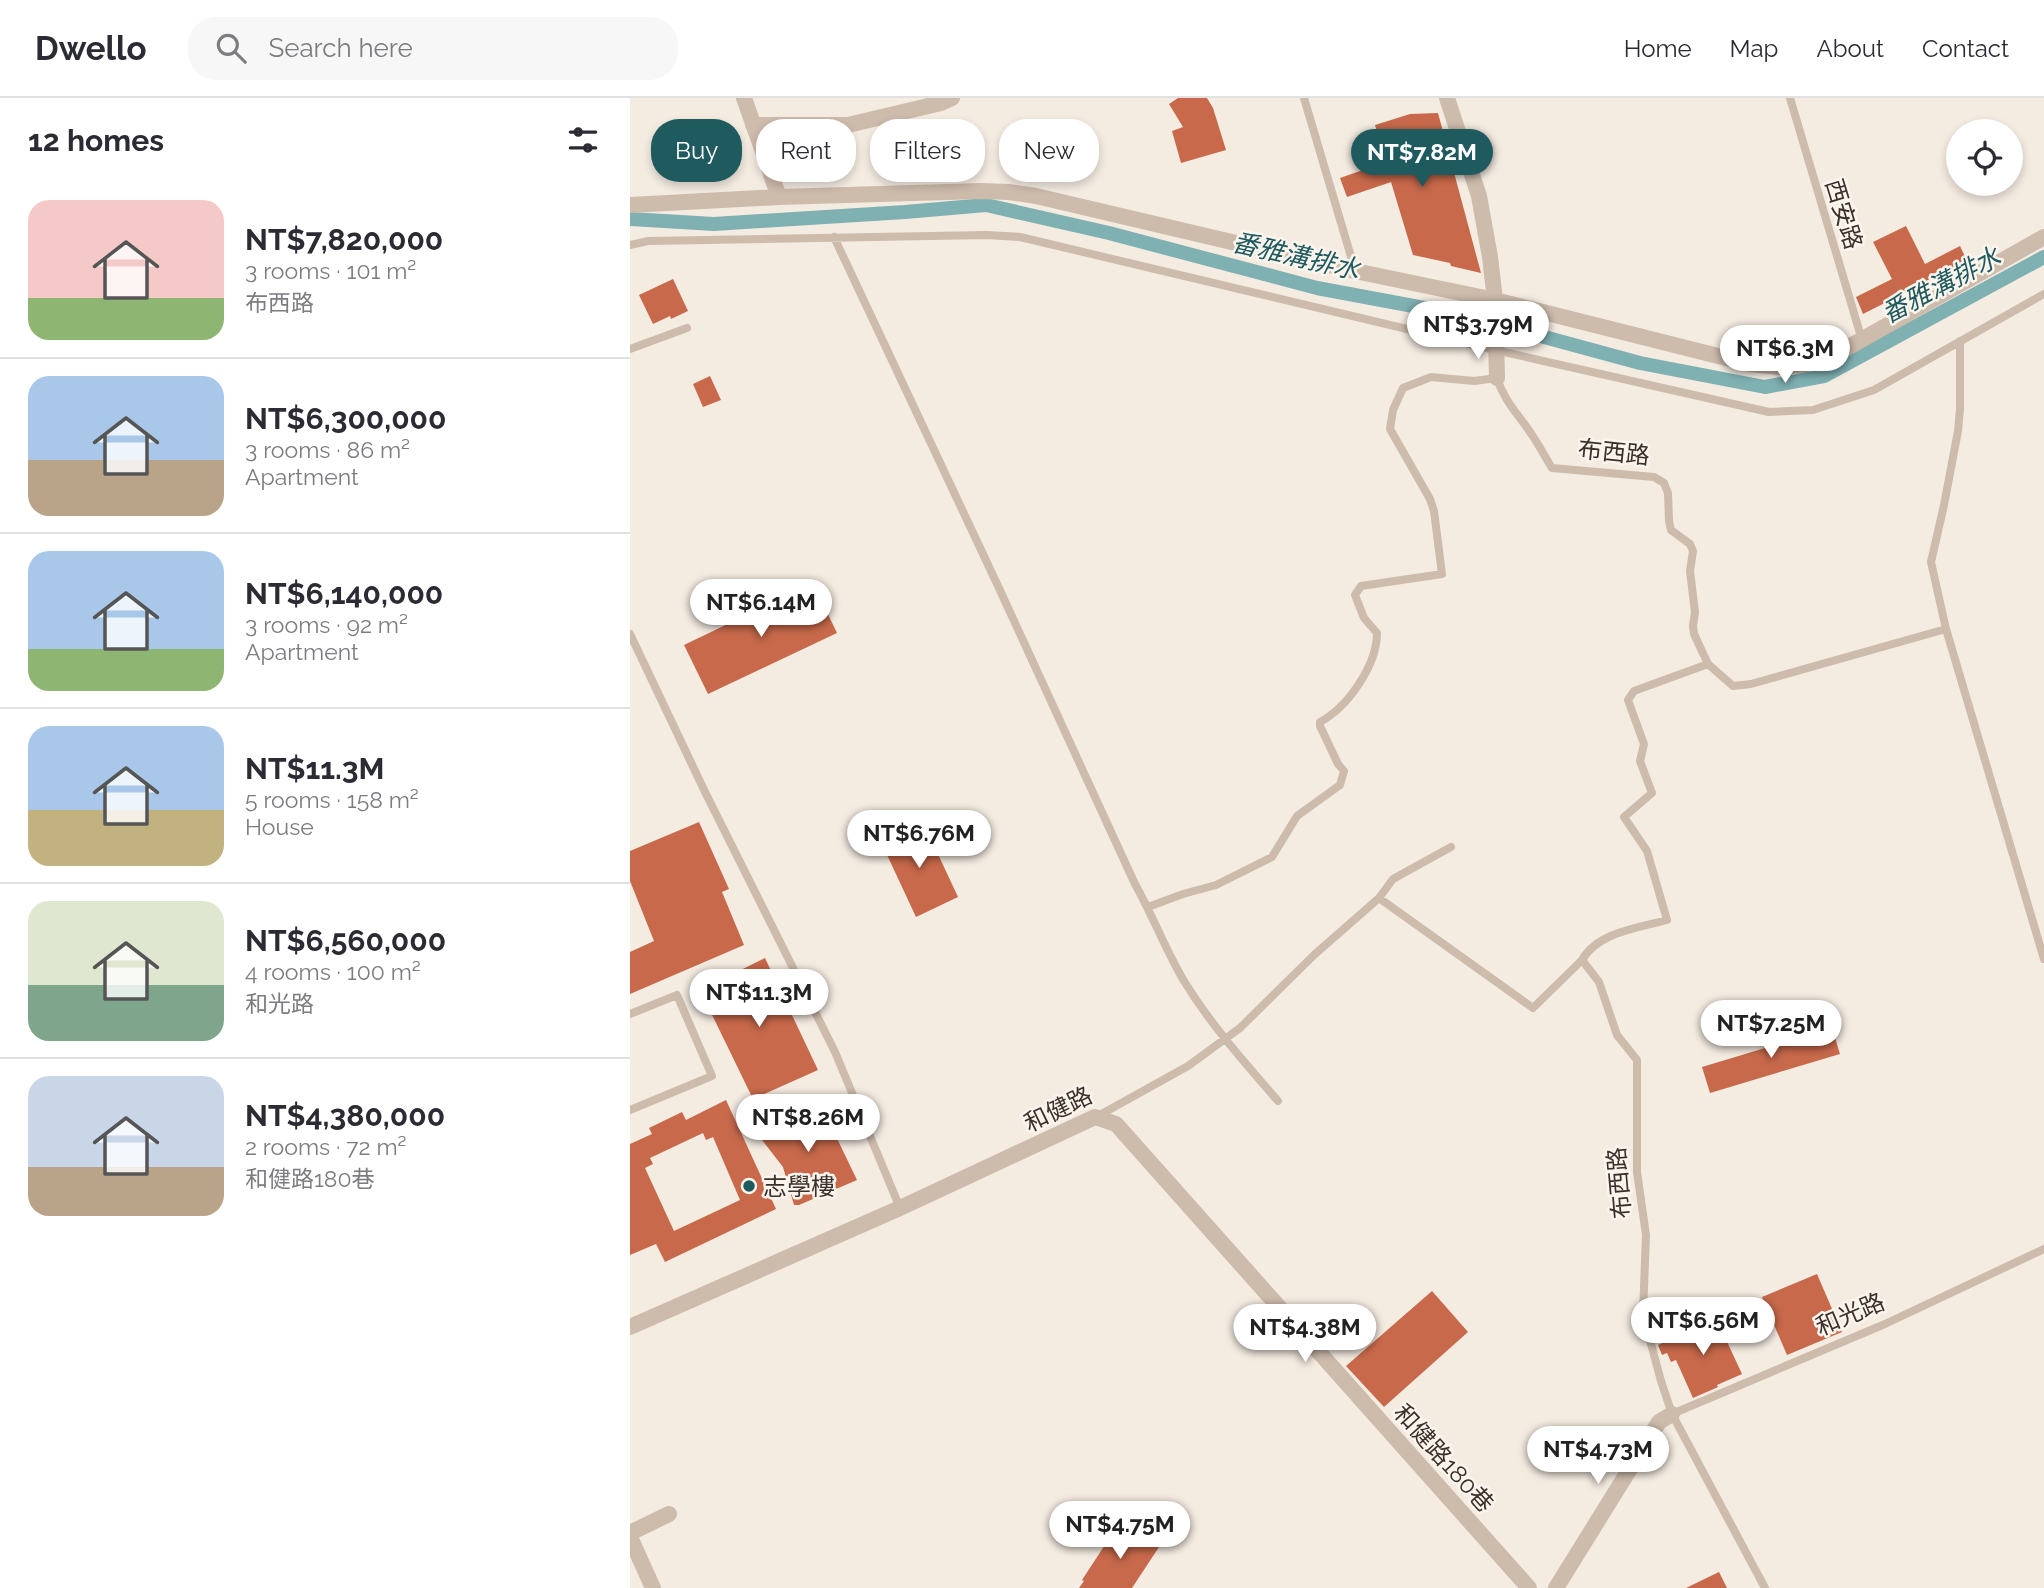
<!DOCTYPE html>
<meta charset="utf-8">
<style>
:root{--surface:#fff;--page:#f7f7f7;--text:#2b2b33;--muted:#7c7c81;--line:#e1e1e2;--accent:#1f5a5e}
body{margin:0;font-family:Raleway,"Noto Sans TC",sans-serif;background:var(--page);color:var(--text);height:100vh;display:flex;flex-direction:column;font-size:26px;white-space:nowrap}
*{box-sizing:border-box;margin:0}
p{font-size:23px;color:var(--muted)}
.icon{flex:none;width:38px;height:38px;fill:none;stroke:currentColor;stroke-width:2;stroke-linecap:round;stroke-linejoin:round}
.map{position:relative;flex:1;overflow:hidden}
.side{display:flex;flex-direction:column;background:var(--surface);width:630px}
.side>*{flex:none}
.guide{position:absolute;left:21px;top:21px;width:665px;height:63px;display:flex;gap:14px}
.controls{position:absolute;left:1316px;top:21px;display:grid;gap:14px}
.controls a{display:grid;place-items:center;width:77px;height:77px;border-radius:50%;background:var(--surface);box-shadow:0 4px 10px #0003;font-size:35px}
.price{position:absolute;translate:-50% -60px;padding:0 16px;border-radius:24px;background:#fff;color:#222;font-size:23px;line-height:46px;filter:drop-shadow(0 2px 4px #0008)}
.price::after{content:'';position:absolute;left:50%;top:42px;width:21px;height:16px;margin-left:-10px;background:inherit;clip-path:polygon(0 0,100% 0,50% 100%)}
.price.on{background:var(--accent);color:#fff}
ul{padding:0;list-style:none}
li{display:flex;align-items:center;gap:21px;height:175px;padding:0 28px}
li+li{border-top:2px solid var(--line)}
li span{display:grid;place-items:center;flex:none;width:196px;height:140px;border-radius:21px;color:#555}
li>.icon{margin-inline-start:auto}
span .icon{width:84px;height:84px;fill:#fffc;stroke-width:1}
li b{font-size:30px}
h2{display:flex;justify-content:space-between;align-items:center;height:84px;padding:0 28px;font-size:30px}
.tag{padding:0 24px;border-radius:28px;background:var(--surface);box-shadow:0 4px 10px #0003;font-size:24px;line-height:63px}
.tag.on{background:var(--accent);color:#fff}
header{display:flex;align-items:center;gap:42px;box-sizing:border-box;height:98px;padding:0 35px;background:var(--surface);border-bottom:2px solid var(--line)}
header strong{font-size:33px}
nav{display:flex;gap:38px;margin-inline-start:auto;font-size:24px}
.search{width:490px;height:63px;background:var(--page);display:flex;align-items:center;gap:18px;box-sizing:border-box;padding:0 24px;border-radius:28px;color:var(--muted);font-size:26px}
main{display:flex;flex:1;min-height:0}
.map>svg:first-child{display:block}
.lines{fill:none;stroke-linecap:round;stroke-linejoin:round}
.canal{stroke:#7fb0b2;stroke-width:14}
.building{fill:#c8694b;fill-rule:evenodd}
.service{stroke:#cdbbac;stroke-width:8}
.minor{stroke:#cdbbac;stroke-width:16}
.poi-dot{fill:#1f5a5e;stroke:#fbf5ee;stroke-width:2.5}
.labels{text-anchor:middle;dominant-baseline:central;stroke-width:5;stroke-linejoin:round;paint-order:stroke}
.street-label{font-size:24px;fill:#3b302b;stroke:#fbf5ee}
.poi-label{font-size:24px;fill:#3b302b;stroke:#fbf5ee;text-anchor:start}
.water-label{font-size:26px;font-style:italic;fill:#1f5a5e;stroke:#fbf5ee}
</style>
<header>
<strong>Dwello</strong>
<div class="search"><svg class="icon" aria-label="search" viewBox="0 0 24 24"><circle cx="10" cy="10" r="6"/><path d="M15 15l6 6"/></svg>Search here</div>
<nav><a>Home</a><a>Map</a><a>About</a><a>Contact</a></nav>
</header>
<main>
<section class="side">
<h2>12 homes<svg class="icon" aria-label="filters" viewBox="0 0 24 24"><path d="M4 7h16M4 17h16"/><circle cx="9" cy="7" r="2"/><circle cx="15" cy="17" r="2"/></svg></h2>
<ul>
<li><span style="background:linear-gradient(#f6c9c9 70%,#8fb573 0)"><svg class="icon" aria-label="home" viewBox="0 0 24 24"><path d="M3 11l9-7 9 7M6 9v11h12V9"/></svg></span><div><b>NT$7,820,000</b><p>3 rooms · 101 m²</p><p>布西路</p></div></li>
<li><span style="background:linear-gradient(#a9c7e8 60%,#b9a48a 0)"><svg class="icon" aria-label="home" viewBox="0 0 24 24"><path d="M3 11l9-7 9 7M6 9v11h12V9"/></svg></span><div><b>NT$6,300,000</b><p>3 rooms · 86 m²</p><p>Apartment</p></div></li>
<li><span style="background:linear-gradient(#a9c7e8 70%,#8fb573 0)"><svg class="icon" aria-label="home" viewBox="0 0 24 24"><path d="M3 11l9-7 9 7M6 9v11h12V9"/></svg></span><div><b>NT$6,140,000</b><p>3 rooms · 92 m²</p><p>Apartment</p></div></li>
<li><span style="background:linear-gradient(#a9c7e8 60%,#c2b280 0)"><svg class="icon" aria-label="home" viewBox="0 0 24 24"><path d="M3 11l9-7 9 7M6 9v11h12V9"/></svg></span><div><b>NT$11.3M</b><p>5 rooms · 158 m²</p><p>House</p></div></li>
<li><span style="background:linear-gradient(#dfe7d0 60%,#7fa58c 0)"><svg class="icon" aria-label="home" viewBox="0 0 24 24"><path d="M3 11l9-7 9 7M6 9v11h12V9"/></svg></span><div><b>NT$6,560,000</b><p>4 rooms · 100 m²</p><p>和光路</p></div></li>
<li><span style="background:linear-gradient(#c9d6e8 65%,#b9a48a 0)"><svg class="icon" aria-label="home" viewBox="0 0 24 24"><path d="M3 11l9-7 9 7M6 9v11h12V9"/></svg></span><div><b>NT$4,380,000</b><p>2 rooms · 72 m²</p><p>和健路180巷</p></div></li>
</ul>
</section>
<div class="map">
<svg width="1414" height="1490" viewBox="0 0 1414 1490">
<rect width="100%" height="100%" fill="#f4ebe1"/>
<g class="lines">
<path class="canal" d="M 0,121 L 84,126 L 275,114 L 356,107 L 479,135 L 687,190 L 837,218 L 1010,265 L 1135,289 L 1194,278 L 1414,159"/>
</g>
<path class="building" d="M 548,0 L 577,0 L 583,10 L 596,52 L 551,65 L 542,33 L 553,29 L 539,6 Z
M 808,15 L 851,175 L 821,168 L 820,165 L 783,157 L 761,84 L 717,99 L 710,80 L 756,64 L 745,27 L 780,16 Z
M 1276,128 L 1295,166 L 1330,148 L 1337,163 L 1233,216 L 1226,199 L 1262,181 L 1243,144 Z
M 43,181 L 58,213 L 41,221 L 40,218 L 23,226 L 9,197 Z
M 80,278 L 91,302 L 73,309 L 63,286 Z
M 183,485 L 207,535 L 78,596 L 54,547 Z
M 69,724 L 99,791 L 92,794 L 114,847 L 0,896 L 0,854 L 24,843 L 0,783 L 0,753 Z
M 293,724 L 328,799 L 286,819 L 251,744 Z
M 135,860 L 188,972 L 123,1001 L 70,892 Z
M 1202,930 L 1210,956 L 1080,995 L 1072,969 Z
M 96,1002 L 146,1111 L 35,1164 L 26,1146 L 0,1157 L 0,1046 L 22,1036 L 19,1030 L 52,1014 L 56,1022 ZM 73,1035 L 76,1042 L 83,1039 L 110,1102 L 44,1133 L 15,1070 L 23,1066 L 20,1060 Z
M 189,1003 L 227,1082 L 169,1107 L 164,1107 L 153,1069 L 125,1033 Z
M 1187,1176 L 1212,1234 L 1157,1257 L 1132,1199 Z
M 802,1193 L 838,1234 L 754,1309 L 716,1268 Z
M 1086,1220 L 1112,1276 L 1087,1287 L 1088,1289 L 1063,1300 L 1046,1262 L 1041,1264 L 1037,1255 L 1032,1257 L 1028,1247 Z
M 490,1424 L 529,1449 L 502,1490 L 449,1490 L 454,1483 L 452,1482 Z
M 1089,1474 L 1097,1490 L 1056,1490 Z"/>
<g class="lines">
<path class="service" d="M 674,0 L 725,172
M 1160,0 L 1232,242
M 204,139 L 368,488 L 505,786 C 523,818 536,853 554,883 C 581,927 615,965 648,1003
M 0,147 L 18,143 L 357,137 L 390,139 L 865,252 L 1139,314 L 1183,312 L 1244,292 L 1414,196
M 1330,243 L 1330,311 L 1328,333 L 1314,407 L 1301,464 L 1316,531 L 1414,861
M 0,251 L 57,230
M 0,536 L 76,696 L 205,954 L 270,1110
M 749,800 L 903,910 L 952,862 L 969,884 L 987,937 L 1007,962 L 1007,1074 L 1016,1137 L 1013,1216 L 1031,1283 L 1042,1316 L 1135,1490
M 518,809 L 553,796 L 586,787 L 642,759 L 667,718 L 710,687 L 714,673 L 708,666 L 690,628 L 690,624 C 718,609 747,567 747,535 L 734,520 L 725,497 L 731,488 L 812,476 L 804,413 L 800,401 L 760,331 L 763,312 L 773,290 L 801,279 L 844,283 L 867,280 C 874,303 889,317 902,337 C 909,347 915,359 922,370 L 1024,379 L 1034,385 L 1038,395 L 1039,423 L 1041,432 L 1060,446 L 1063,453 L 1060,473 L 1065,514 L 1063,528 L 1064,536 L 1078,566 L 1103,588 L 1121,586 L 1316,531
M 952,862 C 968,834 1008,830 1037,822 L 1017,753 L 994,719 L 1022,695 L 1010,663 L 1014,646 L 998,602 L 1004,593 L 1078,566
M 0,916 L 47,897 L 82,978 L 0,1012
M 468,1018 L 558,968 L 610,930 L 684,857 L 749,800 L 763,781 L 821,749
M 1042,1316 L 1255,1226 L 1414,1151"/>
<path class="minor" d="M 114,0 L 149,99
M 817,0 L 849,98 L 860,159 L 865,202 L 867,280
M 123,27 L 218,27 L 311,5 L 322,0
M 0,107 L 149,99 L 351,93 L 379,94 L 406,98 L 725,173 L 865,202 L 1120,266 L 1150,269 L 1192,264 L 1414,139
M 0,1229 L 270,1110 L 465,1019 L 486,1026 L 899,1490
M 0,1435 L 39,1416
M 0,1439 L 23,1490
M 926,1490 L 1029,1324 L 1042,1316"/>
</g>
<circle class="poi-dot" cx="119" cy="1088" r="7"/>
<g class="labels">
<g class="street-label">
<text transform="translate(1214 116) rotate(73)">西安路</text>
<text transform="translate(984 354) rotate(6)">布西路</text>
<text transform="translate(428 1011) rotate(-26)">和健路</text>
<text transform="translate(989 1085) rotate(-95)">布西路</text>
<text transform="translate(1220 1216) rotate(-23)">和光路</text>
<text transform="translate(814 1360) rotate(48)">和健路180巷</text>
</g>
<g class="poi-label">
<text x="133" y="1088">志學樓</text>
</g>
<g class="water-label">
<text transform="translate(666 158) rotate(13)">番雅溝排水</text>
<text transform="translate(1311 187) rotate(-28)">番雅溝排水</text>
</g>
</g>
</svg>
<div class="controls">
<a><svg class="icon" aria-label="locate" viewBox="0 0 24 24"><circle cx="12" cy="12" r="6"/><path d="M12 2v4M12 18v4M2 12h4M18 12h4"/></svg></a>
</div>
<b class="price on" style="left:792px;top:91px">NT$7.82M</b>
<b class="price" style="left:848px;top:263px">NT$3.79M</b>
<b class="price" style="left:1155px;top:287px">NT$6.3M</b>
<b class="price" style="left:131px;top:541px">NT$6.14M</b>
<b class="price" style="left:289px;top:772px">NT$6.76M</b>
<b class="price" style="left:129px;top:931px">NT$11.3M</b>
<b class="price" style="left:1141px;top:962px">NT$7.25M</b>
<b class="price" style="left:178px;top:1056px">NT$8.26M</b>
<b class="price" style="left:1073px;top:1259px">NT$6.56M</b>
<b class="price" style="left:675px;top:1266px">NT$4.38M</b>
<b class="price" style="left:968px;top:1388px">NT$4.73M</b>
<b class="price" style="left:490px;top:1463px">NT$4.75M</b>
<div class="guide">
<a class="tag on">Buy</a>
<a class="tag">Rent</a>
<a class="tag">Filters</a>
<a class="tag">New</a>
</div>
</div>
</main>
